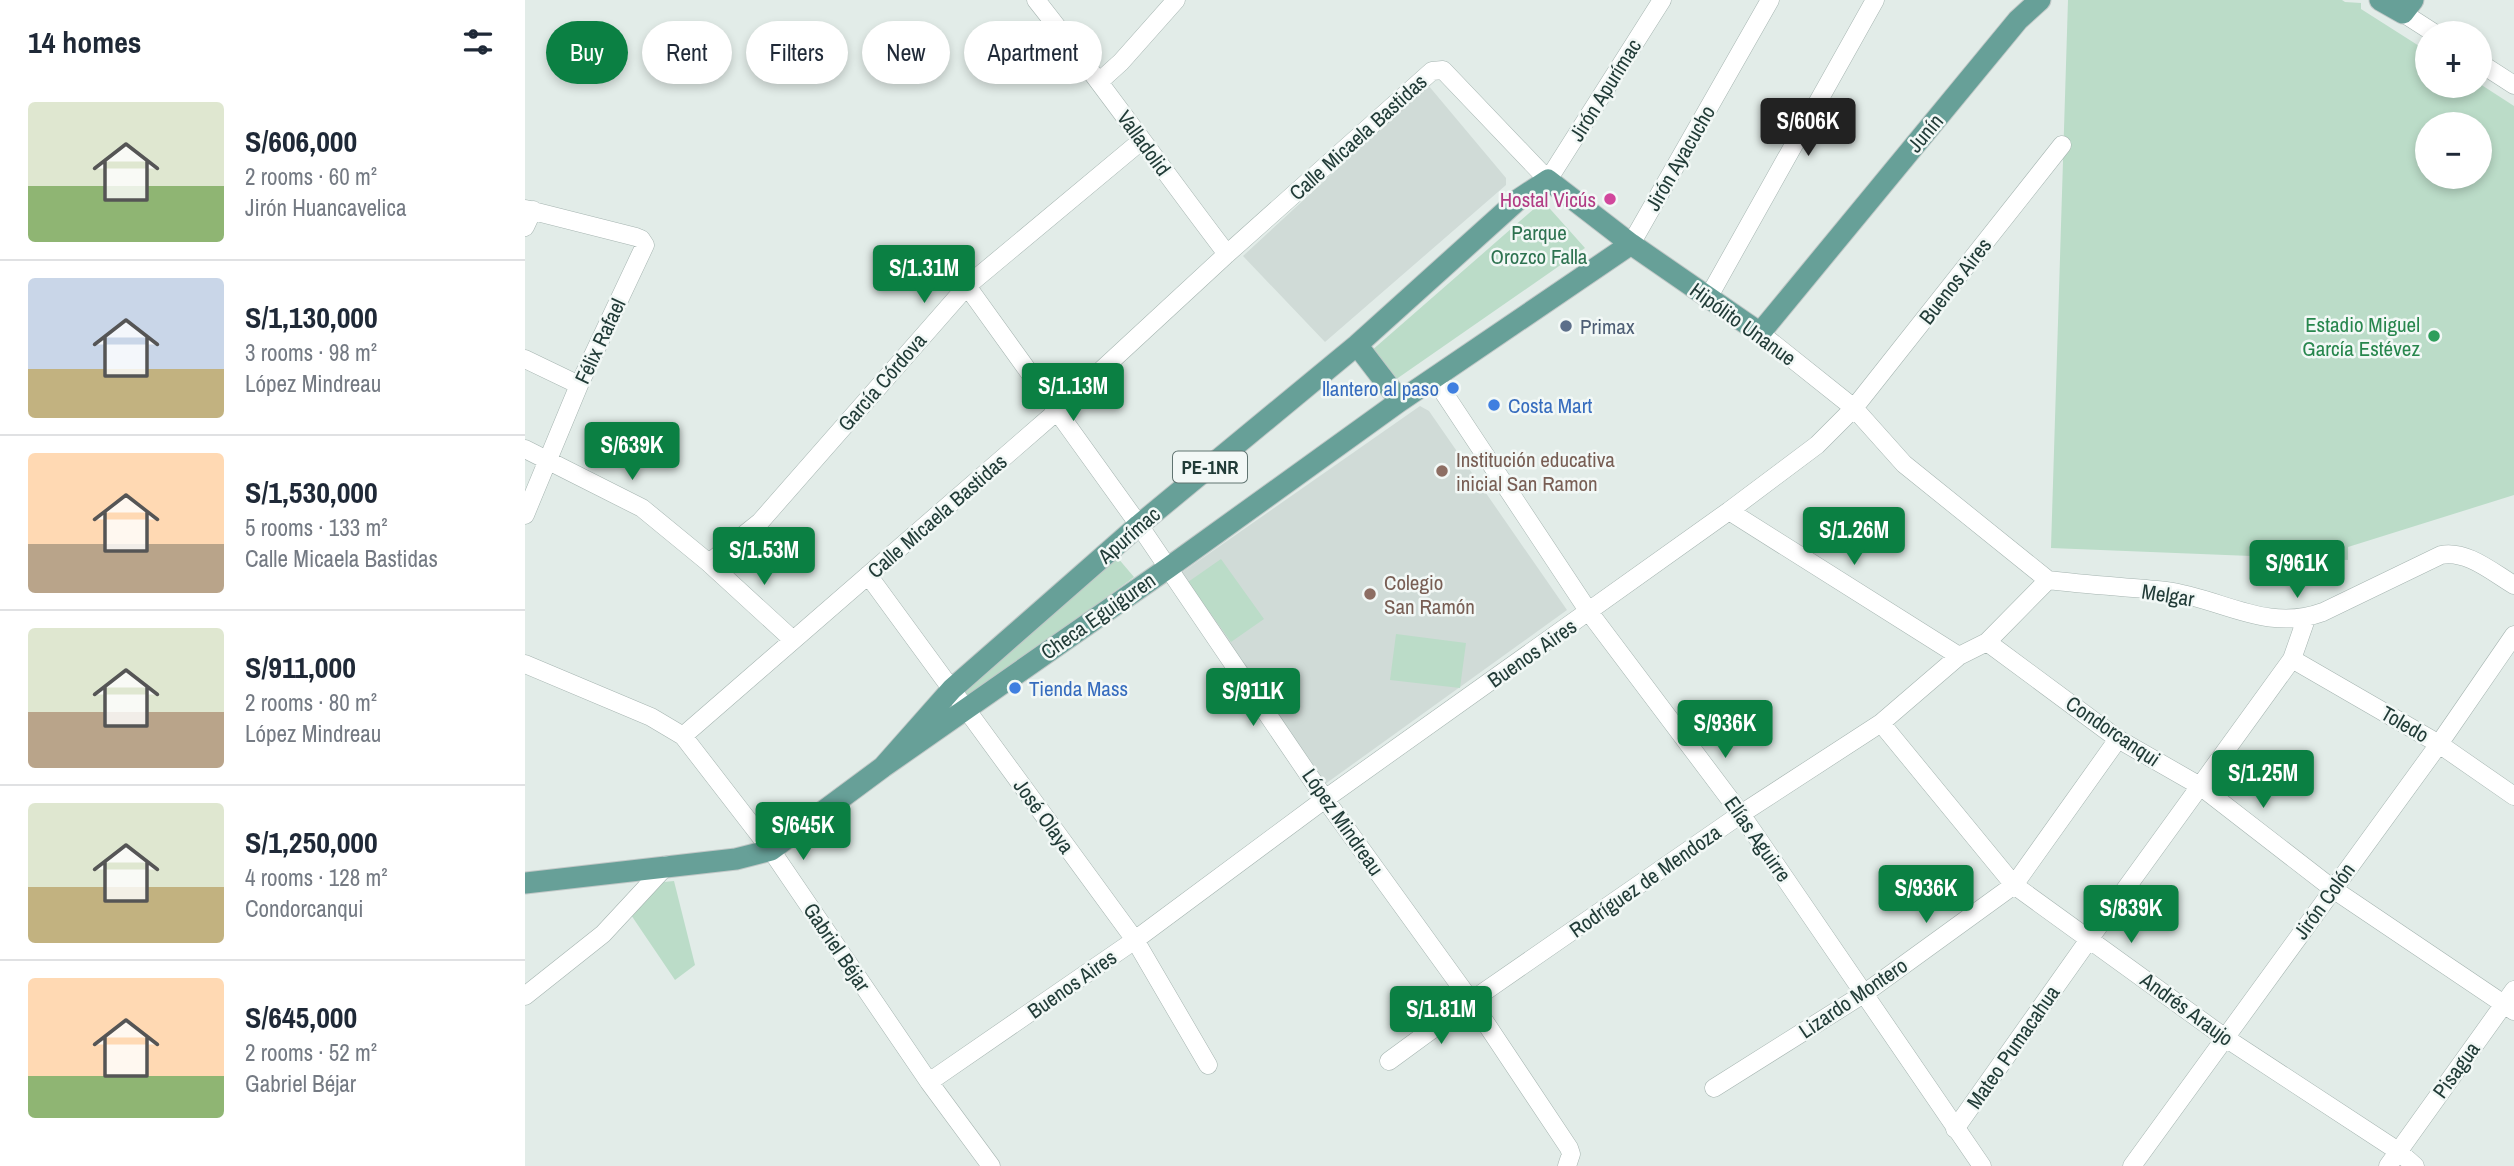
<!DOCTYPE html>
<meta charset="utf-8">
<style>
:root{--surface:#fff;--page:#f6f6f7;--text:#1f2937;--muted:#747a83;--line:#e0e1e3;--accent:#0b8043}
body{margin:0;font-family:"Archivo Narrow",sans-serif;background:var(--page);color:var(--text);height:100vh;display:flex;flex-direction:column;font-size:26px;white-space:nowrap}
*{box-sizing:border-box;margin:0}
p{font-size:23px;color:var(--muted)}
.icon{flex:none;width:38px;height:38px;fill:none;stroke:currentColor;stroke-width:2;stroke-linecap:round;stroke-linejoin:round}
.map{position:relative;flex:1;overflow:hidden}
.drawer{display:flex;flex-direction:column;background:var(--surface);width:525px}
.drawer>*{flex:none}
.top-card{position:absolute;left:21px;top:21px;width:665px;height:63px;display:flex;gap:14px}
.fabs{position:absolute;left:1890px;top:21px;display:grid;gap:14px}
.fabs a{display:grid;place-items:center;width:77px;height:77px;border-radius:50%;background:var(--surface);box-shadow:0 4px 10px #0003;font-size:35px}
.price{position:absolute;translate:-50% -60px;padding:0 16px;border-radius:7px;background:var(--accent);color:#fff;font-size:23px;line-height:46px;filter:drop-shadow(0 2px 4px #0008)}
.price::after{content:'';position:absolute;left:50%;top:42px;width:21px;height:16px;margin-left:-10px;background:inherit;clip-path:polygon(0 0,100% 0,50% 100%)}
.price.active{background:#222;color:#fff}
ul{padding:0;list-style:none}
li{display:flex;align-items:center;gap:21px;height:175px;padding:0 28px}
li+li{border-top:2px solid var(--line)}
li span{display:grid;place-items:center;flex:none;width:196px;height:140px;border-radius:7px;color:#555}
li>.icon{margin-inline-start:auto}
span .icon{width:84px;height:84px;fill:#fffc;stroke-width:1}
li b{font-size:30px}
h2{display:flex;justify-content:space-between;align-items:center;height:84px;padding:0 28px;font-size:30px}
.tag{padding:0 24px;border-radius:32px;background:var(--surface);box-shadow:0 4px 10px #0003;font-size:24px;line-height:63px}
.tag.active{background:var(--accent);color:#fff}
main{display:flex;flex:1;min-height:0}
.map>svg:first-child{display:block}
.built{fill:#d0dbd7}
.green{fill:#bbdcc8;fill-rule:evenodd}
.lines{fill:none;stroke-linecap:round;stroke-linejoin:round}
.minor-casing{stroke:#a5b4b0;stroke-width:19}
.primary-casing{stroke:#c1c8c7;stroke-width:23}
.minor{stroke:#fff;stroke-width:18}
.primary{stroke:#67a098;stroke-width:21}
.hotel-dot{fill:#d1479c;stroke:#f2f8f6;stroke-width:2.5}
.service-dot{fill:#5c6f8a;stroke:#f2f8f6;stroke-width:2.5}
.leisure-dot{fill:#2e9e5b;stroke:#f2f8f6;stroke-width:2.5}
.shop-dot{fill:#3f7fe0;stroke:#f2f8f6;stroke-width:2.5}
.education-dot{fill:#8d6e63;stroke:#f2f8f6;stroke-width:2.5}
.labels{text-anchor:middle;dominant-baseline:central;stroke-width:5;stroke-linejoin:round;paint-order:stroke}
.shield{fill:#f2f8f6;stroke:#607471;stroke-width:2}
.shield-label{font-size:19px;font-weight:bold;fill:#223c38}
.street-label{font-size:21px;fill:#223c38;stroke:#f2f8f6}
.hotel-label{font-size:21px;fill:#b23c85;stroke:#f2f8f6;text-anchor:end}
.park-label{font-size:21px;fill:#2d7250;stroke:#f2f8f6}
.leisure-label{font-size:21px;fill:#27864d;stroke:#f2f8f6;text-anchor:end}
.service-label{font-size:21px;fill:#4e5e75;stroke:#f2f8f6;text-anchor:start}
.shop-label{font-size:21px;fill:#366cbe;stroke:#f2f8f6;text-anchor:start}
.education-label{font-size:21px;fill:#785e54;stroke:#f2f8f6;text-anchor:start}
</style>
<main>
<section class="drawer">
<h2>14 homes<svg class="icon" aria-label="filters" viewBox="0 0 24 24"><path d="M4 7h16M4 17h16"/><circle cx="9" cy="7" r="2"/><circle cx="15" cy="17" r="2"/></svg></h2>
<ul>
<li><span style="background:linear-gradient(#dfe7d0 60%,#8fb573 0)"><svg class="icon" aria-label="home" viewBox="0 0 24 24"><path d="M3 11l9-7 9 7M6 9v11h12V9"/></svg></span><div><b>S/606,000</b><p>2 rooms · 60 m²</p><p>Jirón Huancavelica</p></div></li>
<li><span style="background:linear-gradient(#c9d6e8 65%,#c2b280 0)"><svg class="icon" aria-label="home" viewBox="0 0 24 24"><path d="M3 11l9-7 9 7M6 9v11h12V9"/></svg></span><div><b>S/1,130,000</b><p>3 rooms · 98 m²</p><p>López Mindreau</p></div></li>
<li><span style="background:linear-gradient(#ffd9b3 65%,#b9a48a 0)"><svg class="icon" aria-label="home" viewBox="0 0 24 24"><path d="M3 11l9-7 9 7M6 9v11h12V9"/></svg></span><div><b>S/1,530,000</b><p>5 rooms · 133 m²</p><p>Calle Micaela Bastidas</p></div></li>
<li><span style="background:linear-gradient(#dfe7d0 60%,#b9a48a 0)"><svg class="icon" aria-label="home" viewBox="0 0 24 24"><path d="M3 11l9-7 9 7M6 9v11h12V9"/></svg></span><div><b>S/911,000</b><p>2 rooms · 80 m²</p><p>López Mindreau</p></div></li>
<li><span style="background:linear-gradient(#dfe7d0 60%,#c2b280 0)"><svg class="icon" aria-label="home" viewBox="0 0 24 24"><path d="M3 11l9-7 9 7M6 9v11h12V9"/></svg></span><div><b>S/1,250,000</b><p>4 rooms · 128 m²</p><p>Condorcanqui</p></div></li>
<li><span style="background:linear-gradient(#ffd9b3 70%,#8fb573 0)"><svg class="icon" aria-label="home" viewBox="0 0 24 24"><path d="M3 11l9-7 9 7M6 9v11h12V9"/></svg></span><div><b>S/645,000</b><p>2 rooms · 52 m²</p><p>Gabriel Béjar</p></div></li>
</ul>
</section>
<div class="map">
<svg width="1989" height="1166" viewBox="0 0 1989 1166">
<rect width="100%" height="100%" fill="#e2ece8"/>
<path class="built" d="M 903,85 L 981,178 L 981,185 L 800,342 L 718,256 Z
M 895,406 L 904,411 L 1042,610 L 796,787 L 649,578 Z"/>
<path class="green" d="M 1543,0 L 1817,0 L 1820,2 L 1836,3 L 1836,9 L 1902,51 L 1902,86 L 1955,84 L 1989,106 L 1989,495 L 1823,547 L 1823,560 L 1526,548 ZM 1902,124 L 1955,124 L 1955,177 L 1902,177 Z
M 1018,201 L 1060,248 L 870,380 L 845,352 Z
M 592,557 L 609,577 L 443,700 L 438,693 Z
M 696,559 L 739,619 L 706,642 L 663,582 Z
M 871,634 L 941,643 L 935,688 L 865,680 Z
M 149,881 L 170,965 L 150,980 L 104,912 L 129,883 Z"/>
<g class="lines">
<g class="minor-casing">
<path id="minor" d="M 511,0 C 577,83 637,169 702,254
M 1878,13 L 1909,33
M 1955,63 L 1989,85
M 575,81 L 596,62 L 651,0
M 0,209 L 111,237 L 116,239 L 120,245 L 54,385 L 0,515
M 0,227 L 8,210
M 1106,244 L 1245,0
M 442,286 L 614,525 L 800,799 L 946,1001 L 1044,1148 L 1046,1154 L 1042,1166
M 1183,298 L 1350,0
M 1235,333 L 1329,408 L 1379,464 L 1523,580
M 0,359 L 54,385
M 909,378 L 1064,612 L 1216,814 L 1457,1166
M 0,449 L 117,508 L 184,563 L 268,640
M 1204,511 L 1434,656
M 184,563 L 235,522 L 442,286 L 616,141
M 343,575 L 610,940 L 683,1065
M 1523,580 C 1563,585 1602,587 1641,591 C 1696,598 1741,633 1798,612 L 1916,555 C 1942,550 1967,572 1989,585
M 1462,642 L 1593,739 L 1675,786 L 1808,889 L 1989,1011
M 1767,659 L 1914,744 L 1989,796
M 0,664 L 126,717 L 158,736 L 246,850 L 404,1082 L 466,1166
M 1356,723 L 1489,885 L 1699,1037 L 1873,1151 L 1890,1166
M 158,736 L 531,412 L 702,254 L 907,71 L 918,70 L 1023,180 L 1137,0
M 0,996 L 78,934 L 142,865
M 864,1061 L 946,1001 L 1216,814 L 1356,723 L 1434,656 L 1462,642 L 1523,580
M 404,1082 L 610,940 L 800,799 L 1204,511 L 1292,445 L 1329,408 L 1537,145
M 1189,1088 L 1340,993 L 1489,885 L 1593,739
M 1430,1129 L 1565,938 L 1767,659 L 1781,619
M 1607,1166 L 1914,744 L 1989,635
M 1863,1166 L 1989,990"/>
</g>
<g class="primary-casing">
<path id="primary" d="M 1855,0 L 1878,13 L 1888,0
M 832,345 L 875,401
M 358,767 L 427,689 L 614,525 L 832,345 L 994,199 L 1023,180 L 1106,244 L 1235,333 L 1493,20 L 1515,0
M 0,883 L 211,859 L 246,850 L 358,767 L 643,568 L 875,401 L 1106,244"/>
</g>
<use href="#minor" class="minor"/>
<use href="#primary" class="primary"/>
</g>
<circle class="hotel-dot" cx="1085" cy="199" r="7"/>
<circle class="service-dot" cx="1041" cy="326" r="7"/>
<circle class="leisure-dot" cx="1909" cy="336" r="7"/>
<g class="shop-dot">
<circle cx="928" cy="388" r="7"/>
<circle cx="969" cy="405" r="7"/>
<circle cx="490" cy="688" r="7"/>
</g>
<g class="education-dot">
<circle cx="917" cy="471" r="7"/>
<circle cx="845" cy="594" r="7"/>
</g>
<g class="labels">
<rect class="shield" x="648" y="451.5" width="74" height="31" rx="5"/>
<g class="shield-label">
<text x="685" y="467">PE-1NR</text>
</g>
<g class="street-label">
<text transform="translate(1080 90) rotate(-58)">Jirón Apurímac</text>
<text transform="translate(1400 133) rotate(-50)">Junín</text>
<text transform="translate(833 137) rotate(-42)">Calle Micaela Bastidas</text>
<text transform="translate(619 143) rotate(54)">Valladolid</text>
<text transform="translate(1155 158) rotate(-60)">Jirón Ayacucho</text>
<text transform="translate(1430 281) rotate(-52)">Buenos Aires</text>
<text transform="translate(1218 324) rotate(36)">Hipólito Unanue</text>
<text transform="translate(75 341) rotate(-65)">Félix Rafael</text>
<text transform="translate(357 382) rotate(-49)">García Córdova</text>
<text transform="translate(412 516) rotate(-41)">Calle Micaela Bastidas</text>
<text transform="translate(604 535) rotate(-41)">Apurímac</text>
<text transform="translate(1643 595) rotate(9)">Melgar</text>
<text transform="translate(573 616) rotate(-35)">Checa Eguiguren</text>
<text transform="translate(1007 653) rotate(-35)">Buenos Aires</text>
<text transform="translate(1880 724) rotate(30)">Toledo</text>
<text transform="translate(1588 731) rotate(34)">Condorcanqui</text>
<text transform="translate(519 816) rotate(54)">José Olaya</text>
<text transform="translate(818 822) rotate(55)">López Mindreau</text>
<text transform="translate(1233 839) rotate(55)">Elías Aguirre</text>
<text transform="translate(1120 881) rotate(-35)">Rodríguez de Mendoza</text>
<text transform="translate(1799 901) rotate(-54)">Jirón Colón</text>
<text transform="translate(312 947) rotate(56)">Gabriel Béjar</text>
<text transform="translate(547 984) rotate(-35)">Buenos Aires</text>
<text transform="translate(1328 998) rotate(-34)">Lizardo Montero</text>
<text transform="translate(1662 1009) rotate(36)">Andrés Araujo</text>
<text transform="translate(1488 1047) rotate(-55)">Mateo Pumacahua</text>
<text transform="translate(1931 1070) rotate(-54)">Pisagua</text>
</g>
<g class="hotel-label">
<text x="1071" y="199">Hostal Vicús</text>
</g>
<g class="park-label">
<text x="1014" y="232">Parque<tspan x="1014" dy="24">Orozco Falla</tspan></text>
</g>
<g class="leisure-label">
<text x="1895" y="324">Estadio Miguel<tspan x="1895" dy="24">García Estévez</tspan></text>
</g>
<g class="service-label">
<text x="1055" y="326">Primax</text>
</g>
<g class="shop-label">
<text x="914" y="388" text-anchor="end">llantero al paso</text>
<text x="983" y="405">Costa Mart</text>
<text x="504" y="688">Tienda Mass</text>
</g>
<g class="education-label">
<text x="931" y="459">Institución educativa<tspan x="931" dy="24">inicial San Ramon</tspan></text>
<text x="859" y="582">Colegio<tspan x="859" dy="24">San Ramón</tspan></text>
</g>
</g>
</svg>
<div class="fabs">
<a>+</a>
<a>−</a>
</div>
<b class="price active" style="left:1283px;top:158px">S/606K</b>
<b class="price" style="left:399px;top:305px">S/1.31M</b>
<b class="price" style="left:548px;top:423px">S/1.13M</b>
<b class="price" style="left:107px;top:482px">S/639K</b>
<b class="price" style="left:1329px;top:567px">S/1.26M</b>
<b class="price" style="left:239px;top:587px">S/1.53M</b>
<b class="price" style="left:1772px;top:600px">S/961K</b>
<b class="price" style="left:728px;top:728px">S/911K</b>
<b class="price" style="left:1200px;top:760px">S/936K</b>
<b class="price" style="left:1738px;top:810px">S/1.25M</b>
<b class="price" style="left:278px;top:862px">S/645K</b>
<b class="price" style="left:1401px;top:925px">S/936K</b>
<b class="price" style="left:1606px;top:945px">S/839K</b>
<b class="price" style="left:916px;top:1046px">S/1.81M</b>
<div class="top-card">
<a class="tag active">Buy</a>
<a class="tag">Rent</a>
<a class="tag">Filters</a>
<a class="tag">New</a>
<a class="tag">Apartment</a>
</div>
</div>
</main>
